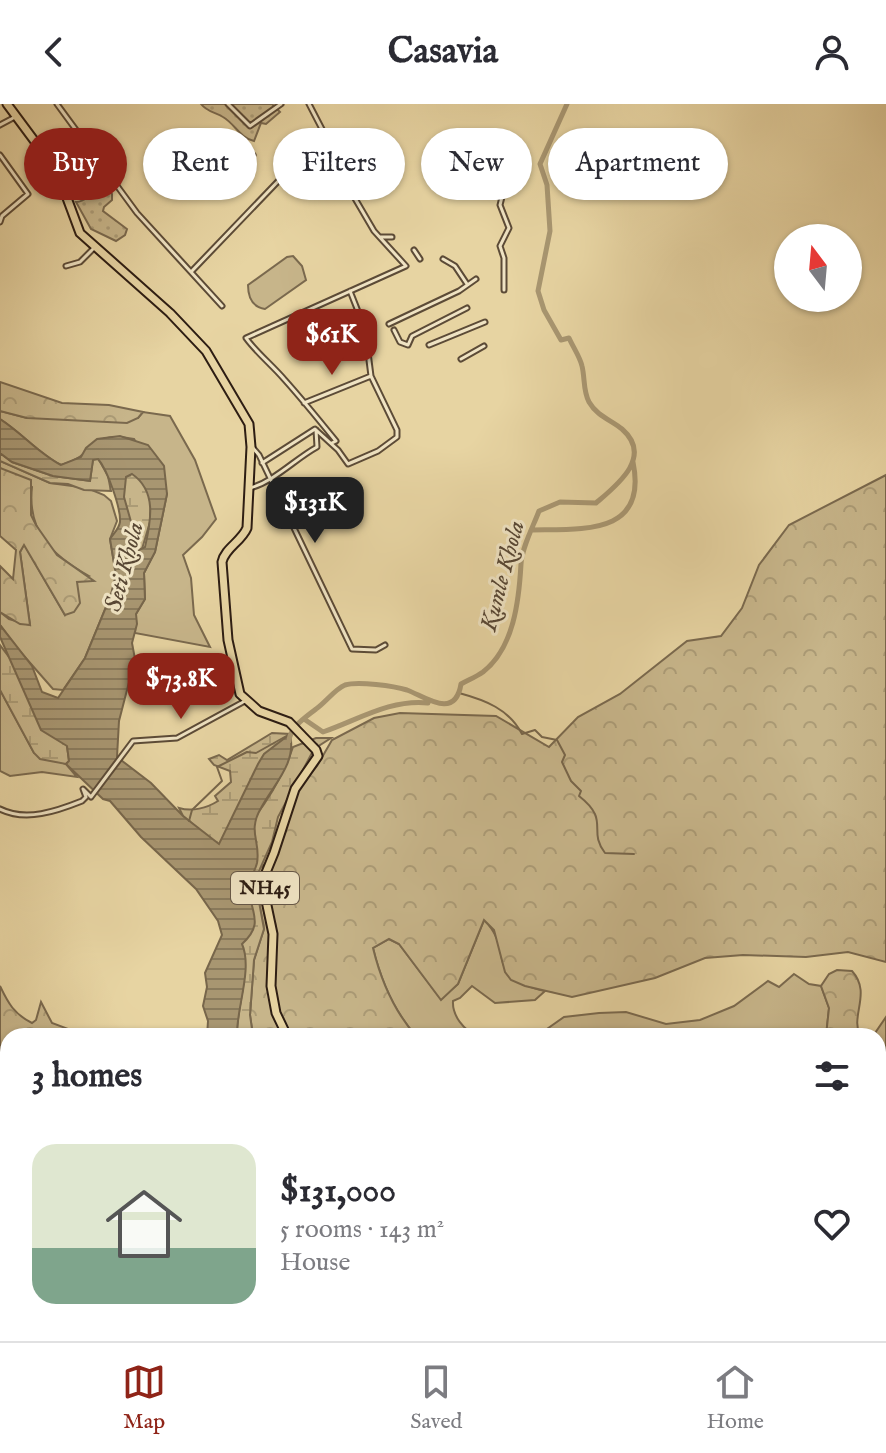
<!DOCTYPE html>
<meta charset="utf-8">
<style>
:root{--surface:#fff;--page:#f2f2f3;--text:#2b2b33;--muted:#7c7c81;--line:#e1e1e2;--accent:#8f2418}
body{margin:0;font-family:"IM FELL English",serif;background:var(--page);color:var(--text);height:100vh;display:flex;flex-direction:column;font-size:30px;white-space:nowrap}
*{box-sizing:border-box;margin:0}
p{font-size:26px;color:var(--muted)}
.icon{flex:none;width:44px;height:44px;fill:none;stroke:currentColor;stroke-width:2;stroke-linecap:round;stroke-linejoin:round}
.map{position:relative;flex:1;overflow:hidden}
.details{position:absolute;left:0px;top:924px;width:886px;height:314px;display:flex;flex-direction:column;background:var(--surface);border-radius:24px 24px 0 0;box-shadow:0 2px 6px #0004}
.details>*{flex:none}
.hud{position:absolute;left:24px;top:24px;width:838px;height:72px;display:flex;gap:16px}
.needle{width:52px;rotate:344deg}
.buttons{position:absolute;left:774px;top:120px;display:grid;gap:16px}
.buttons a{display:grid;place-items:center;width:88px;height:88px;border-radius:50%;background:var(--surface);box-shadow:0 2px 6px #0004;font-size:40px}
.price{position:absolute;translate:-50% -68px;padding:0 18px;border-radius:16px;background:var(--accent);color:#fff;font-size:26px;line-height:52px;filter:drop-shadow(0 2px 4px #0008)}
.price::after{content:'';position:absolute;left:50%;top:48px;width:24px;height:18px;margin-left:-12px;background:inherit;clip-path:polygon(0 0,100% 0,50% 100%)}
.price.on{background:#222;color:#fff}
ul{padding:0;list-style:none}
li{display:flex;align-items:center;gap:24px;height:200px;padding:0 32px}
li+li{border-top:2px solid var(--line)}
li span{display:grid;place-items:center;flex:none;width:224px;height:160px;border-radius:24px;color:#555}
li>.icon{margin-inline-start:auto}
span .icon{width:96px;height:96px;fill:#fffc;stroke-width:1}
li b{font-size:34px}
h2{display:flex;justify-content:space-between;align-items:center;height:96px;padding:0 32px;font-size:34px}
.chip{padding:0 28px;border-radius:36px;background:var(--surface);box-shadow:0 2px 6px #0004;font-size:28px;line-height:72px}
.chip.on{background:var(--accent);color:#fff}
header{display:flex;justify-content:space-between;align-items:center;height:104px;padding:0 32px;background:var(--surface);font-size:36px;font-weight:700}
.tabs{display:flex;justify-content:space-around;align-items:center;height:112px;border-top:2px solid var(--line);background:var(--surface);font-size:22px;color:var(--muted)}
.tabs a{display:grid;justify-items:center;gap:4px}
.tabs .on{color:var(--accent)}
.map>svg:first-child{display:block}
.grass{fill:#c7b58a;stroke:#7a694e;stroke-width:2}
.forest{fill:url(#forest-crowns);stroke:#7a694e;stroke-width:2}
.wetland{fill:url(#wetland-marsh);stroke:#7a694e;stroke-width:2}
.garden{fill:url(#garden-dots);stroke:#7a694e;stroke-width:2}
.water{fill:url(#water-rules);stroke:#77664b;stroke-width:2;fill-rule:evenodd}
.lines{fill:none;stroke-linecap:round;stroke-linejoin:round}
.stream{stroke:#77664b;stroke-width:2}
.river{stroke:#a89671;stroke-width:5}
.street-casing{stroke:#5c4b37;stroke-width:7}
.primary-casing{stroke:#2d1d13;stroke-width:11}
.street{stroke:#efe3c3;stroke-width:3}
.primary{stroke:#e7d4a2;stroke-width:7}
.labels{text-anchor:middle;dominant-baseline:central;stroke-width:6;stroke-linejoin:round;paint-order:stroke}
.shield{fill:#efe3c3;stroke:#675848;stroke-width:2}
.shield-label{font-size:20px;font-weight:bold;fill:#2d1d13}
.water-label{font-size:24px;font-style:italic;fill:#584734;stroke:#efe3c3}
</style>
<header><svg class="icon" aria-label="back" viewBox="0 0 24 24"><path d="M15 5l-7 7 7 7"/></svg>Casavia<svg class="icon" aria-label="person" viewBox="0 0 24 24"><circle cx="12" cy="8" r="4"/><path d="M4 21q1-7 8-7t8 7"/></svg></header>
<div class="map">
<svg width="886" height="1237" viewBox="0 0 886 1237">
<defs>
<pattern id="forest-crowns" width="20" height="18" patternUnits="userSpaceOnUse" patternTransform="scale(2)"><rect width="20" height="18" fill="#c7b58a"/><path d="M2 6a3 3 0 1 1 6 0M12 15a3 3 0 1 1 6 0" fill="none" stroke="#ab9b76"/></pattern>
<pattern id="wetland-marsh" width="20" height="14" patternUnits="userSpaceOnUse" patternTransform="scale(2)"><rect width="20" height="14" fill="#c7b58a"/><path d="M1 5h8M5 5V1M11 12h8M15 12V8" fill="none" stroke="#ab9b76"/></pattern>
<pattern id="garden-dots" width="8" height="8" patternUnits="userSpaceOnUse" patternTransform="scale(2)"><rect width="8" height="8" fill="#c7b58a"/><path d="M2 2h.1M6 6h.1" fill="none" stroke="#ab9b76" stroke-width="1.8" stroke-linecap="round"/></pattern>
<pattern id="water-rules" width="6" height="5" patternUnits="userSpaceOnUse" patternTransform="scale(2)"><rect width="6" height="5" fill="#a89671"/><path d="M0 2.5h6" fill="none" stroke="#897a5c"/></pattern>
</defs>
<rect width="100%" height="100%" fill="#e7d4a2"/>
<filter id="stains"><feTurbulence type="fractalNoise" baseFrequency=".0025" numOctaves="4"/><feColorMatrix values="0 0 0 0 .2 0 0 0 0 .09 0 0 0 0 .02 0 0 0 .5 -.17"/></filter>
<radialGradient id="worn" r=".72"><stop offset=".6" stop-color="#630" stop-opacity="0"/><stop offset="1" stop-color="#630" stop-opacity=".3"/></radialGradient>
<path class="grass" d="M 293,152 L 302,162 L 306,176 L 265,205 C 252,203 248,193 248,181 L 287,153 Z
M 0,307 L 27,314 L 138,314 L 143,308 L 170,312 L 195,356 L 216,415 L 202,433 L 183,451 L 191,474 L 194,511 L 210,543 L 135,529 L 136,510 L 145,495 L 144,469 L 155,448 L 167,390 L 134,335 C 86,325 96,353 61,361 C 38,349 22,329 0,315 Z
M 0,357 L 50,379 L 87,384 L 104,391 L 111,397 L 117,417 L 110,435 L 116,471 L 111,491 L 85,554 L 63,586 L 53,585 L 17,544 L 0,521 L 0,508 L 9,515 L 30,521 L 20,448 L 24,440 L 65,511 L 78,492 L 76,478 L 89,472 C 52,451 27,428 32,383 L 0,364 Z
M 0,586 L 34,649 L 66,660 L 77,673 L 42,668 L 10,672 L 0,667 Z
M 484,816 C 516,847 481,872 545,887 L 535,896 L 495,899 L 472,882 L 460,894 L 453,897 C 452,912 464,926 477,932 L 448,932 L 440,927 L 438,932 L 416,932 C 394,907 381,877 373,844 L 389,835 L 399,840 L 441,895 L 458,880 Z
M 794,870 L 809,880 L 821,882 L 829,904 L 826,932 L 537,932 L 564,913 L 599,909 L 626,908 L 666,920 L 700,916 L 734,902 L 768,877 L 779,883 Z"/>
<path class="forest" d="M 0,278 L 62,299 L 109,301 L 143,308 L 138,314 L 127,319 L 27,314 L 0,307 Z
M 0,364 L 31,376 L 31,411 L 36,421 L 57,451 L 94,477 L 77,478 L 80,499 L 74,508 L 65,511 L 24,441 L 20,448 L 30,521 L 20,520 L 0,508 L 0,462 L 13,475 L 16,446 L 0,432 Z
M 886,371 L 886,858 L 848,848 L 806,853 L 743,851 L 705,854 L 655,874 L 572,893 L 525,882 L 511,876 L 505,868 L 494,826 L 484,816 L 458,880 L 441,896 L 399,840 L 389,835 L 373,844 C 381,877 394,907 416,932 L 253,932 L 250,911 L 254,856 L 264,825 L 255,776 L 259,765 L 269,756 L 299,683 L 317,662 L 332,636 L 374,614 L 400,609 L 496,612 L 549,643 L 578,613 L 620,590 L 687,537 L 721,532 L 742,504 L 759,461 L 789,421 Z
M 837,866 L 852,867 C 872,889 850,911 860,932 L 826,932 L 829,904 L 821,882 L 829,870 Z
M 0,882 C 8,899 14,910 32,919 L 36,916 L 41,898 L 52,919 L 71,926 L 77,932 L 8,932 L 8,1230 L 283,1230 L 279,1237 L 0,1237 Z
M 886,913 L 886,1237 L 621,1237 L 612,1230 L 878,1230 L 878,932 L 873,932 Z"/>
<path class="wetland" d="M 0,349 L 12,358 L 53,372 L 90,377 L 93,355 L 98,354 L 108,372 L 111,387 L 84,386 L 68,380 L 50,379 L 0,357 Z
M 114,364 L 152,367 L 150,418 L 142,445 L 138,446 Z
M 0,541 L 15,561 L 67,642 L 69,657 L 66,660 L 40,655 L 34,649 L 0,586 Z
M 272,629 L 290,630 L 223,746 L 183,712 L 179,704 C 192,708 207,704 218,697 L 215,692 L 231,678 L 230,667 L 214,661 L 209,655 L 219,651 L 227,656 Z
M 316,634 L 331,634 L 314,645 L 278,713 L 272,738 L 255,776 L 264,825 L 254,856 L 250,911 L 253,932 L 237,932 C 236,899 255,863 237,833 L 228,746 C 255,716 280,682 293,643 Z
M 441,1230 L 612,1230 L 621,1237 L 449,1237 Z"/>
<path class="garden" d="M 201,0 L 272,0 L 280,8 L 266,20 L 261,19 L 254,37 C 240,34 235,20 223,13 C 215,8 207,8 201,0 Z
M 108,84 L 112,90 L 112,96 L 104,103 L 103,107 L 127,125 L 125,131 L 116,137 L 91,125 L 76,98 C 85,99 94,85 108,84 Z"/>
<path class="water" d="M 0,315 C 22,329 38,349 61,361 L 81,353 L 86,344 L 97,335 L 120,332 L 148,341 L 164,362 L 167,390 L 155,448 L 144,469 L 145,495 L 136,510 L 137,520 L 132,539 L 135,555 L 119,617 L 117,653 L 151,679 L 183,712 L 219,740 L 258,660 L 264,650 L 290,630 C 297,659 274,680 261,704 C 247,728 261,737 257,759 C 255,767 250,774 249,782 C 249,808 266,818 242,840 C 253,865 236,905 237,932 L 207,932 L 208,917 L 203,902 L 207,883 L 205,869 L 222,831 L 218,817 L 196,785 L 141,733 L 110,697 L 103,695 L 66,660 L 69,657 L 67,642 L 41,626 L 0,533 L 0,521 L 32,562 L 42,588 L 58,594 L 85,554 L 111,491 L 116,471 L 110,435 C 114,429 119,425 120,418 C 121,404 107,365 98,355 L 93,356 L 90,377 L 53,372 L 12,358 L 0,349 ZM 132,370 C 157,387 151,417 145,443 L 139,446 L 124,393 L 126,373 Z
M 376,1230 L 483,1230 L 489,1237 L 383,1237 Z"/>
<g class="lines">
<path class="stream" d="M 459,589 C 485,596 509,605 522,630 L 535,626 L 542,633 L 557,636 L 565,651 L 562,658 L 571,677 L 581,687 L 579,692 C 611,717 587,726 605,749 L 634,750
M 189,717 L 192,706 L 222,677 L 217,663 L 247,648 L 256,649 L 290,630"/>
<path class="river" d="M 532,426 C 584,425 648,431 633,358
M 304,615 L 323,628 C 358,616 390,595 428,599
M 289,637 C 290,623 306,613 316,605 C 325,599 335,585 345,581 C 358,577 394,582 407,586 C 424,592 455,617 461,580 C 468,576 476,573 483,568 C 514,544 519,496 521,460 C 522,443 533,423 539,407 L 560,398 L 596,399 C 616,382 654,353 622,325 C 611,316 597,312 589,298 C 583,287 585,274 582,262 C 580,253 573,243 569,234 L 561,236 L 544,206 L 538,187 L 550,127 L 547,81 L 540,60 L 567,0"/>
<g class="street-casing">
<path id="street" d="M 57,0 L 137,109 L 222,202
M 228,0 L 250,22 L 281,0
M 309,0 L 351,81 L 350,86 L 374,127 L 406,162 L 246,234 C 256,248 272,261 284,275 C 302,295 319,316 336,337 L 332,339
M 0,21 L 15,13
M 0,51 L 28,90 L 2,112 L 0,118
M 239,65 L 253,51
M 380,133 L 392,133
M 414,146 L 420,155
M 443,155 L 455,162 L 467,180
M 66,162 L 80,158 L 95,143
M 191,168 L 285,70
M 504,186 L 504,154 L 500,142 L 509,124 L 500,101 L 507,73
M 389,220 L 459,187 L 476,175
M 394,226 L 400,238 L 408,241 L 412,232 L 467,204
M 429,241 L 485,218
M 461,255 L 484,242
M 304,299 L 371,272
M 253,344 L 259,351 L 352,545 L 376,546 L 385,541
M 262,359 L 315,325 L 338,346 L 348,360 L 378,347 L 397,333 L 397,326 L 371,272 L 365,225 L 350,187
M 250,384 C 275,377 295,355 317,343 L 316,326
M 0,705 C 26,718 57,707 82,697 L 86,693 L 83,685 L 91,693 L 133,637 L 177,634 L 245,597"/>
</g>
<g class="primary-casing">
<path id="primary" d="M 7,0 L 36,39 L 64,86 L 80,129 L 170,209 L 206,247 L 249,320 L 251,343 L 247,424 C 241,438 225,444 222,458 L 228,536 L 240,590 L 259,607 L 289,618 L 316,646 L 318,652 L 295,685 L 274,749 L 265,771 L 265,792 L 273,830 L 271,882 L 276,909 L 287,932
M 637,1230 L 648,1237"/>
</g>
<use href="#street" class="street"/>
<use href="#primary" class="primary"/>
</g>
<g class="labels">
<rect class="shield" x="231" y="768" width="68" height="32" rx="6"/>
<g class="shield-label">
<text x="265" y="784">NH45</text>
</g>
<g class="water-label">
<text transform="translate(125 463) rotate(-75)">Seti Khola</text>
<text transform="translate(503 472) rotate(-75)">Kumle Khola</text>
</g>
</g>
<rect width="100%" height="100%" filter="url(#stains)"/>
<rect width="100%" height="100%" fill="url(#worn)"/>
</svg>
<div class="buttons">
<a><svg class="needle" viewBox="-14 -14 28 28"><path d="M0-13l5 13h-10z" fill="#e53935"/><path d="M0 13l5-13h-10z" fill="#7c7c81"/></svg></a>
</div>
<b class="price" style="left:332px;top:273px">$61K</b>
<b class="price on" style="left:315px;top:441px">$131K</b>
<b class="price" style="left:181px;top:617px">$73.8K</b>
<div class="hud">
<a class="chip on">Buy</a>
<a class="chip">Rent</a>
<a class="chip">Filters</a>
<a class="chip">New</a>
<a class="chip">Apartment</a>
</div>
<section class="details">
<h2>3 homes<svg class="icon" aria-label="filters" viewBox="0 0 24 24"><path d="M4 7h16M4 17h16"/><circle cx="9" cy="7" r="2"/><circle cx="15" cy="17" r="2"/></svg></h2>
<ul>
<li><span style="background:linear-gradient(#dfe7d0 65%,#7fa58c 0)"><svg class="icon" aria-label="home" viewBox="0 0 24 24"><path d="M3 11l9-7 9 7M6 9v11h12V9"/></svg></span><div><b>$131,000</b><p>5 rooms · 143 m²</p><p>House</p></div><svg class="icon" aria-label="heart" viewBox="0 0 24 24"><path d="M12 20l-8-8c-3-5 5-10 8-4 3-6 11-1 8 4z"/></svg></li>
</ul>
</section>
</div>
<nav class="tabs">
<a class="on"><svg class="icon" aria-label="map" viewBox="0 0 24 24"><path d="M3 6l6-2 6 2 6-2v14l-6 2-6-2-6 2zM9 4v14M15 6v14"/></svg>Map</a>
<a><svg class="icon" aria-label="saved" viewBox="0 0 24 24"><path d="M7 4h10v16l-5-4-5 4z"/></svg>Saved</a>
<a><svg class="icon" aria-label="home" viewBox="0 0 24 24"><path d="M3 11l9-7 9 7M6 9v11h12V9"/></svg>Home</a>
</nav>
